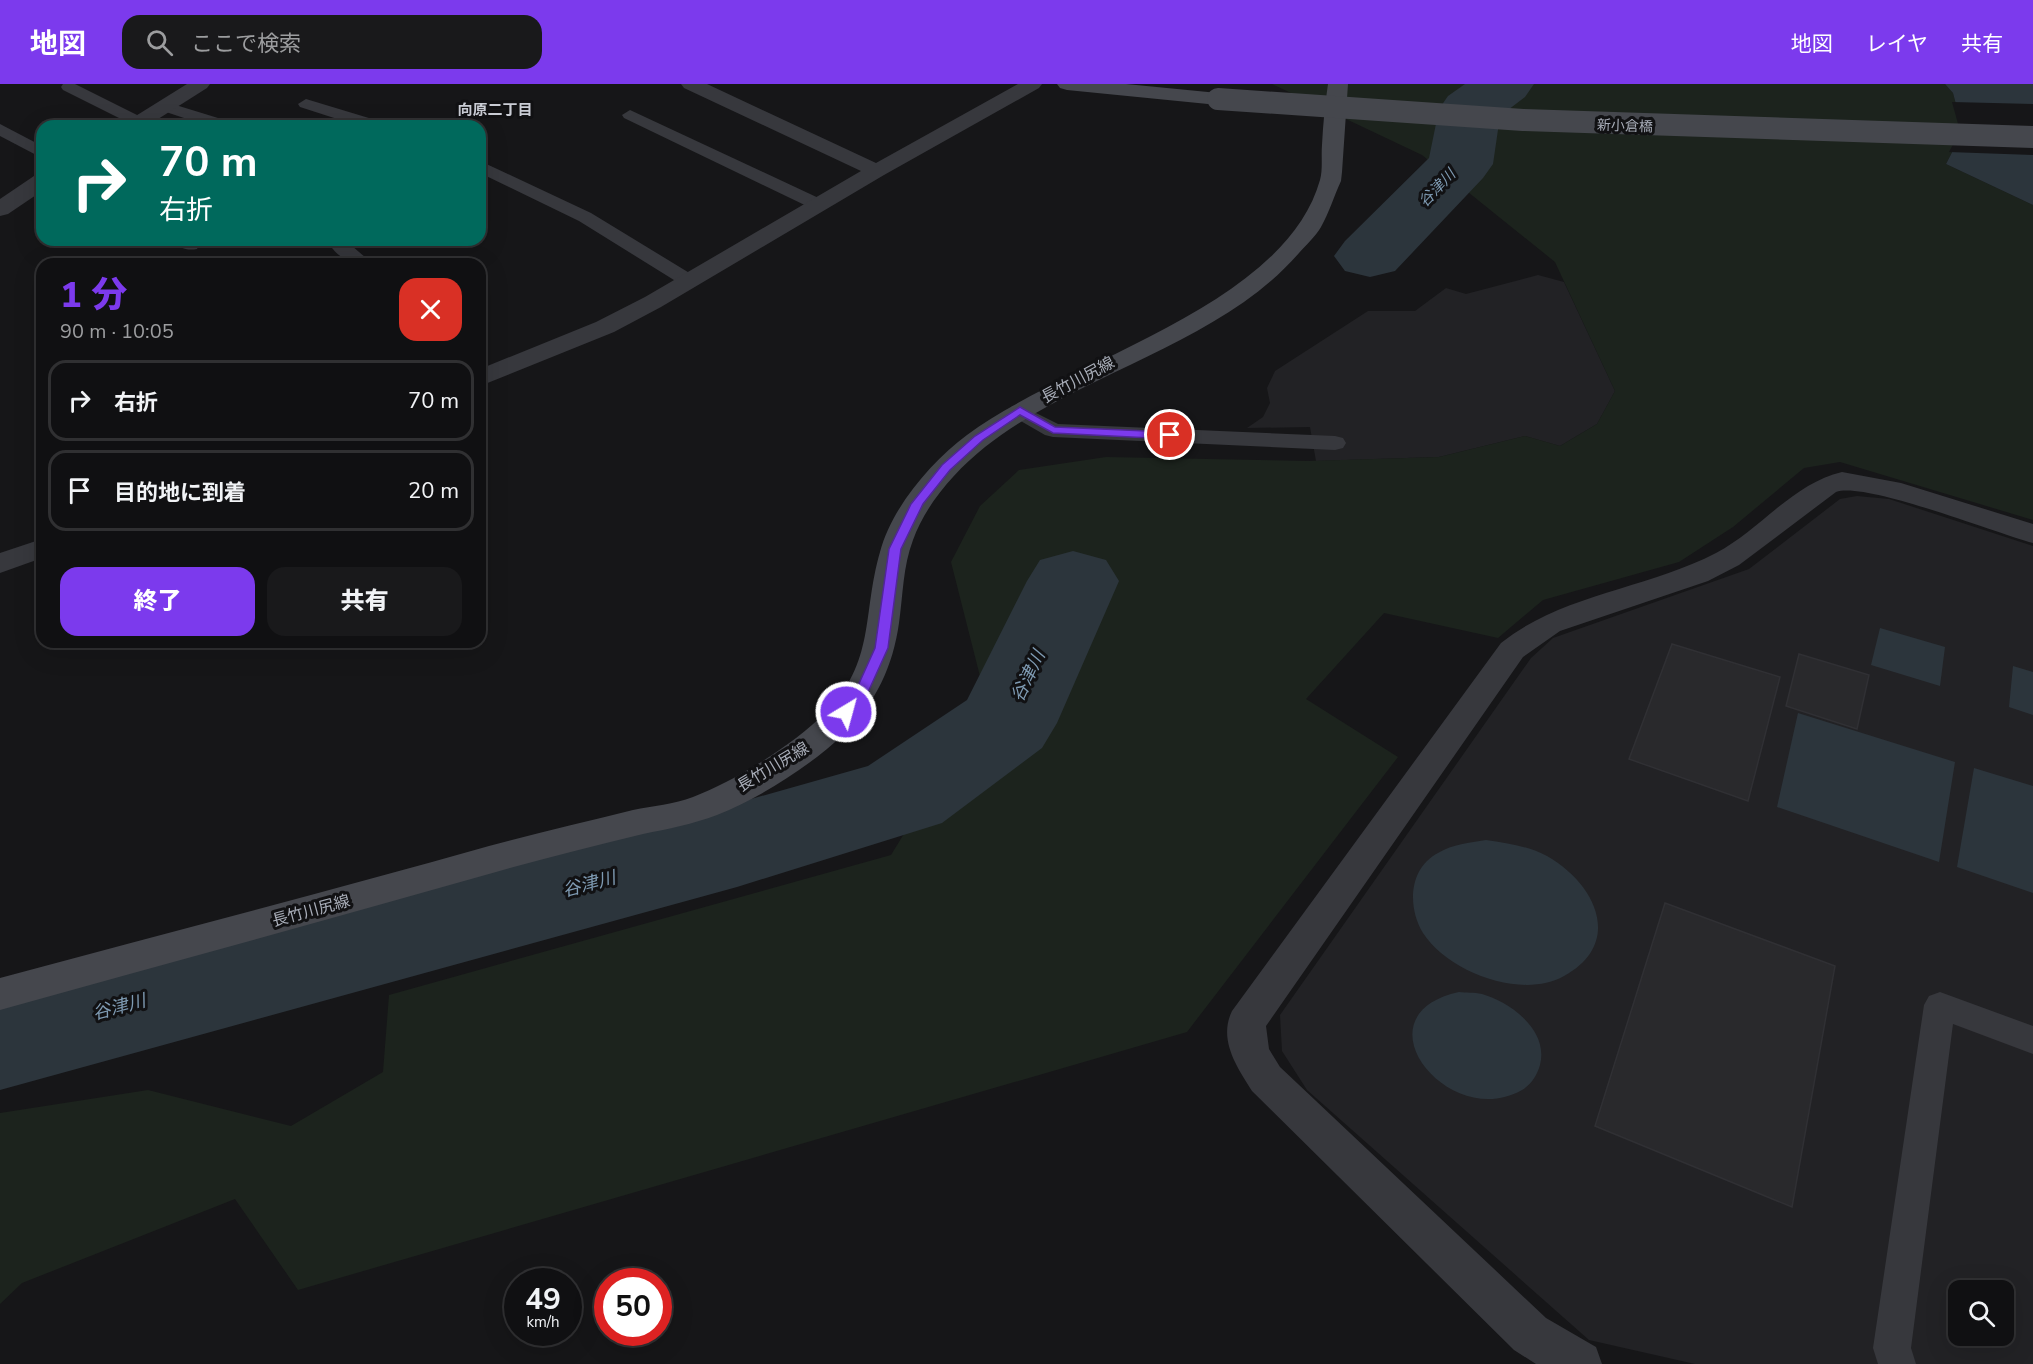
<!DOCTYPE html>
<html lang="ja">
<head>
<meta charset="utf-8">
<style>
  body { margin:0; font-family:"Nunito Sans","Noto Sans JP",sans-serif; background:#19191b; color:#f1f3f6; height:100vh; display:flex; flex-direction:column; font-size:22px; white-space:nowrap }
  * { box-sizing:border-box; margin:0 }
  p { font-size:20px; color:#9c9d9f }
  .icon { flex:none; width:33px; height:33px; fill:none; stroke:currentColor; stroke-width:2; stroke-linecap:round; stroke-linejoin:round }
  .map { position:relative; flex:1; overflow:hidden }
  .sheet { position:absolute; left:36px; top:174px; width:450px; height:390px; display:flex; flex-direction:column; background:#101012; border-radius:18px; box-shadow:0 6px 24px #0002,0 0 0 2px #303032 }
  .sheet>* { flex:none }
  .top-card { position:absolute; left:36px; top:36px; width:450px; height:126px; border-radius:18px; box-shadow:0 6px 24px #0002,0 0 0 2px #303032; background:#00695c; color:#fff; overflow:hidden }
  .controls { position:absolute; left:1948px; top:1196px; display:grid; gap:12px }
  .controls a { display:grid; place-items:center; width:66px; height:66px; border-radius:12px; background:#101012; box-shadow:0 6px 24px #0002,0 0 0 2px #303032; font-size:30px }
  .speed { position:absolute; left:504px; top:1184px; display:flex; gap:12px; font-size:30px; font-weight:700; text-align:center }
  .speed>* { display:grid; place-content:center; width:78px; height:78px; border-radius:50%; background:#101012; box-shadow:0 6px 24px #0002,0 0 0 2px #303032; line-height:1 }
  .speed small { font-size:15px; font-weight:400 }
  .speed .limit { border:9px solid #d22; background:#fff; color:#111 }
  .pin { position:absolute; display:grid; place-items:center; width:51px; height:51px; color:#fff; margin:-26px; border:3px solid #fff; border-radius:50%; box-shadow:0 2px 6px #0007 }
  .me { position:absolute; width:66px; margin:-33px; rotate:37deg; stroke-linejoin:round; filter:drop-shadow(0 0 4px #0008) }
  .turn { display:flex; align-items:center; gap:21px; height:126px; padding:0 24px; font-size:27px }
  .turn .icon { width:78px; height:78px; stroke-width:2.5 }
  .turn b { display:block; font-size:42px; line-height:51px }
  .round { display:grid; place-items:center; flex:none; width:63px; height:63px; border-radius:18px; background:#19191b }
  .overview { display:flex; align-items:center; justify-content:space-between; height:102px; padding:0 24px }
  h1 { font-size:36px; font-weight:800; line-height:45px; color:#7c3aed }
  .primary-button { display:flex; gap:12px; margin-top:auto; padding:12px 24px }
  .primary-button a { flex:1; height:69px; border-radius:18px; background:#7c3aed; color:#fff; font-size:24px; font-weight:800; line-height:69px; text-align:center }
  .primary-button a+a { background:#19191b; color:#f1f3f6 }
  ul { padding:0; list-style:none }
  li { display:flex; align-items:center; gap:18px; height:81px; margin:0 12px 9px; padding:0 12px; border:3px solid #303032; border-radius:18px }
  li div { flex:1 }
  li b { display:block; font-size:22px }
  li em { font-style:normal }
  header { display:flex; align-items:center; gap:36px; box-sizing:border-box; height:84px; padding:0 30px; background:#7c3aed; color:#fff }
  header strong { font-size:28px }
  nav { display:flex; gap:33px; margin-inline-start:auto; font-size:21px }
  .search { width:420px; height:54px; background:#19191b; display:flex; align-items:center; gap:15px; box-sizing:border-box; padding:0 21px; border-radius:18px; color:#9c9d9f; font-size:22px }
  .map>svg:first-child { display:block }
</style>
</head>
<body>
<header>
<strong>地図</strong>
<div class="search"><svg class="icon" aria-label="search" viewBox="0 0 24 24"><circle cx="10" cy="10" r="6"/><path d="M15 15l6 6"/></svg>ここで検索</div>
<nav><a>地図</a><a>レイヤ</a><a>共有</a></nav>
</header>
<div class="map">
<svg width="2033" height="1280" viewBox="0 0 2033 1280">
  <rect width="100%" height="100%" fill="#161618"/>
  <g fill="#222225" fill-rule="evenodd">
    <path d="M1538,191L1564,198L1615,307L1597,340L1560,362L1525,352L1439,373L1316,377L1310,343L1247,344L1263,333L1270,319L1267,304L1275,287L1368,227H1415L1446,204L1466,210Z"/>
    <path d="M1857,412L1889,415L2033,462V1280H1695L1589,1256L1307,1006L1282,967L1280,931L1531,574L1553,554L1749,485L1840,415ZM1959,1206H2004V1251H1959Z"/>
  </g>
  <path fill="#1c231d" d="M1272,0H1945L1953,9L1963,47L1946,80L2033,121V436L1840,378L1804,384L1733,443L1679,478L1543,516L1498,554L1384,529L1306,615L1398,673L1187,948L298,1206L235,1115L22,1199L0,1220V1029L148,1006L291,1042L383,988L389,911L891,771L986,616L951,478L980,422L1019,386L1106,373L1308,377L1439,373L1525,352L1560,362L1597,340L1615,307L1555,178L1422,71Z"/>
  <g fill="#2c353c">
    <path d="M1945,0H2033V121L1946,80L1963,47L1953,9Z"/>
    <path d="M1880,544L1945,563L1940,602L1871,581Z"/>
    <path d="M2013,582L2033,588V631L2009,623Z"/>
    <path d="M1798,629L1955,678L1939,778L1777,723Z"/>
    <path d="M1974,684L2033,702V809L1957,783Z"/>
    <path d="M1486,756C1507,759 1528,762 1547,772C1596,800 1624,859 1564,892C1522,916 1448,888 1423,849C1407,823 1409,784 1438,769C1453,760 1469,759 1486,756Z"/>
    <path d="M1459,908C1466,909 1474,908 1482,910C1510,918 1549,946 1540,981C1537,991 1532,1000 1522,1006C1449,1048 1354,931 1459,908Z"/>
  </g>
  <path fill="#161618" d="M1952,18L2033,20V71L1949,68L1960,47Z"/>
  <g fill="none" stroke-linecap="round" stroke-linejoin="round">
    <g fill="#2c353c" fill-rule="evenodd">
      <path d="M1465,0H1534L1525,13L1500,32L1493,80L1483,94L1395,187L1370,193L1345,187L1334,172L1345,157L1429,74L1439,25L1448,12Z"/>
      <path d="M1073,467L1106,476L1119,497L1057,639L1042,664L942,739L737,803L0,1006V902L737,719L868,682L967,616L1027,497L1040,476Z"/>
    </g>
  </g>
  <g fill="#29292c" stroke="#303034" stroke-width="1.5">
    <path d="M1672,560L1780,593L1748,717L1629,675Z"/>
    <path d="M1799,570L1869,591L1857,645L1786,622Z"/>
    <path d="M1665,819L1835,882L1792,1123L1595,1042Z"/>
  </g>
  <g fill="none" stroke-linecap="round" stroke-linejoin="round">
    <g fill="#37383d" fill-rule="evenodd">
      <path d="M63,0H75L145,35L147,38L145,41H133L63,6L61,3Z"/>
      <path d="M306,15L382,38L384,42H359L300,23L298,20Z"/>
      <path d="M166,18L231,38L233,42H208L160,26L158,23Z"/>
      <path d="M630,26L825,117L828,121L825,125H813L624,34L622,31Z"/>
      <path d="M0,40L42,62V74L0,52Z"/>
      <path d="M480,77L591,129L696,193L699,197L696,201H682L579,137L480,89Z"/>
      <path d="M173,156H195L199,161L197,165C187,167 178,164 173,156Z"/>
      <path d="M331,156H345L373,180C353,180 342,178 329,160Z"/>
      <path d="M1020,321L1058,340L1335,352L1343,354L1346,359L1343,364L1335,366L1053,353L1045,351L1012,332L1009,327L1012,322Z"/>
      <path d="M1940,908L2033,942V970L1953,940L1911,1264L1916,1280H1878L1873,1264L1924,921L1929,912Z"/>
    </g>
    <g fill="#37383d" fill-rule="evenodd">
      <path d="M187,0H210L207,4L147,42H123L126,38Z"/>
      <path d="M681,0H707L876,79L1018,0H1042L1039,4L884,91L661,223L614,248L480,302V285L596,238L645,213L861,87L684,4Z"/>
      <path d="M42,91V107L8,130L0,132V115L34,92Z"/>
      <path d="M1842,388L1901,399L2033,440V459C1995,449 1865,397 1836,408L1739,481L1708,497L1560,547L1523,573L1266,942L1269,965L1280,983L1546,1234L1596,1263L1602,1280H1536L1514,1266L1252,1007C1237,983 1218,956 1232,927L1501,559C1562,510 1647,505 1716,469C1760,446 1792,400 1842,388Z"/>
      <path d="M42,455V474L0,489V469Z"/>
    </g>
    <g fill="#45474d" fill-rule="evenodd">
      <path d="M1057,0H1126L1218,9L1225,11L1228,15L1225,19L1218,21L1067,6L1060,4Z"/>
      <path d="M1328,0H1348L1342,88L1341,97C1334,112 1329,129 1321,143C1315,153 1306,161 1299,169C1219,261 1080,288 985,363C955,387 926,420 913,456C903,482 903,511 899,539C893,582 876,619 844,650C810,682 760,714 717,731C693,740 668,745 643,750C594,762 545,774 496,788C331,835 165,880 0,926V894C163,850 326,808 489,762C537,749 585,738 633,726C653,722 674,720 693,713C735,697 793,661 825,629C876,578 862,530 880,468C892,423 931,378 967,351C1067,276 1284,224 1320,96C1323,85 1321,72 1322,61C1323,40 1325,20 1328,0Z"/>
    </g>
    <path stroke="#45474d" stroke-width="22" d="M1218,15L1523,36L2033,53"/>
  </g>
  <path fill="#7c3aed" stroke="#51269a" stroke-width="1.5" d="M1020,323L1055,343L1170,348L1176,351L1170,355L1053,349L1020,331L983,356L950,386L923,420L901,465L888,564L869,606L861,621L851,632H841L839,628L856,606L875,564L889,465L911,420L942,381L975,352Z"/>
  <g text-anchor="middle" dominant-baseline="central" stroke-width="6" stroke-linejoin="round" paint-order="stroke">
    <g font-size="14" fill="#a8adb8" stroke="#111113">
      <text transform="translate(1625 42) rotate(2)">新小倉橋</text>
    </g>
    <g font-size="15" font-weight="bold" fill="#c9ccd4" stroke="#111113">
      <text x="495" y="26">向原二丁目</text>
    </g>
    <g font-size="15" font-style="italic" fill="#7f9bb3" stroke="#111113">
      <text transform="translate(1437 104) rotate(-46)">谷津川</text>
    </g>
    <g font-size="16" fill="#a8adb8" stroke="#111113">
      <text transform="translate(1078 296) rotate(-28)">長竹川尻線</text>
      <text transform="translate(773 683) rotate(-31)">長竹川尻線</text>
      <text transform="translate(311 827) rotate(-15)">長竹川尻線</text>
    </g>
    <g font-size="18" font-style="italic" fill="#7f9bb3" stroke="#111113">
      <text transform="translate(1028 592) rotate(-64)">谷津川</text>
      <text transform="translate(589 800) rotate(-15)">谷津川</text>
      <text transform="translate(119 923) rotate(-15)">谷津川</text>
    </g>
  </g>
</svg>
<div class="controls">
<a><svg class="icon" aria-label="search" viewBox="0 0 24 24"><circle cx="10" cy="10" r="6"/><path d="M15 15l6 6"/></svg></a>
</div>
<div class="speed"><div>49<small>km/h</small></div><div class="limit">50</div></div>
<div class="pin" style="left:1170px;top:351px;background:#d93025"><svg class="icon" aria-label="arrive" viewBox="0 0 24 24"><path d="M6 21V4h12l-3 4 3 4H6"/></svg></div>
<svg class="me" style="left:846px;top:628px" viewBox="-20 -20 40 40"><circle r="17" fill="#7c3aed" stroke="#fff" stroke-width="3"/><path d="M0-11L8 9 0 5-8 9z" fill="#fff"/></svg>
<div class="top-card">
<div class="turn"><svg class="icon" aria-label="right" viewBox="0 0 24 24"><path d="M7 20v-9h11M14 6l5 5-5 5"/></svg><div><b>70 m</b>右折</div></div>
</div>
<section class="sheet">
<div class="overview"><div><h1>1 分</h1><p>90 m · 10:05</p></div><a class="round" style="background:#d93025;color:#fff"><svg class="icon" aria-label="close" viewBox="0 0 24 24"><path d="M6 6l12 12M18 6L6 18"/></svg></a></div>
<ul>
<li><svg class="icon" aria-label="right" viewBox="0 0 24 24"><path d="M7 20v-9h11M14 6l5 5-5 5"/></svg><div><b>右折</b></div><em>70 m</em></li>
<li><svg class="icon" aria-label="arrive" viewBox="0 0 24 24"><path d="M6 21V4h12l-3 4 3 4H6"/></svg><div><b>目的地に到着</b></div><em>20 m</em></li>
</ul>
<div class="primary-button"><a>終了</a><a>共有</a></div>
</section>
</div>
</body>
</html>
